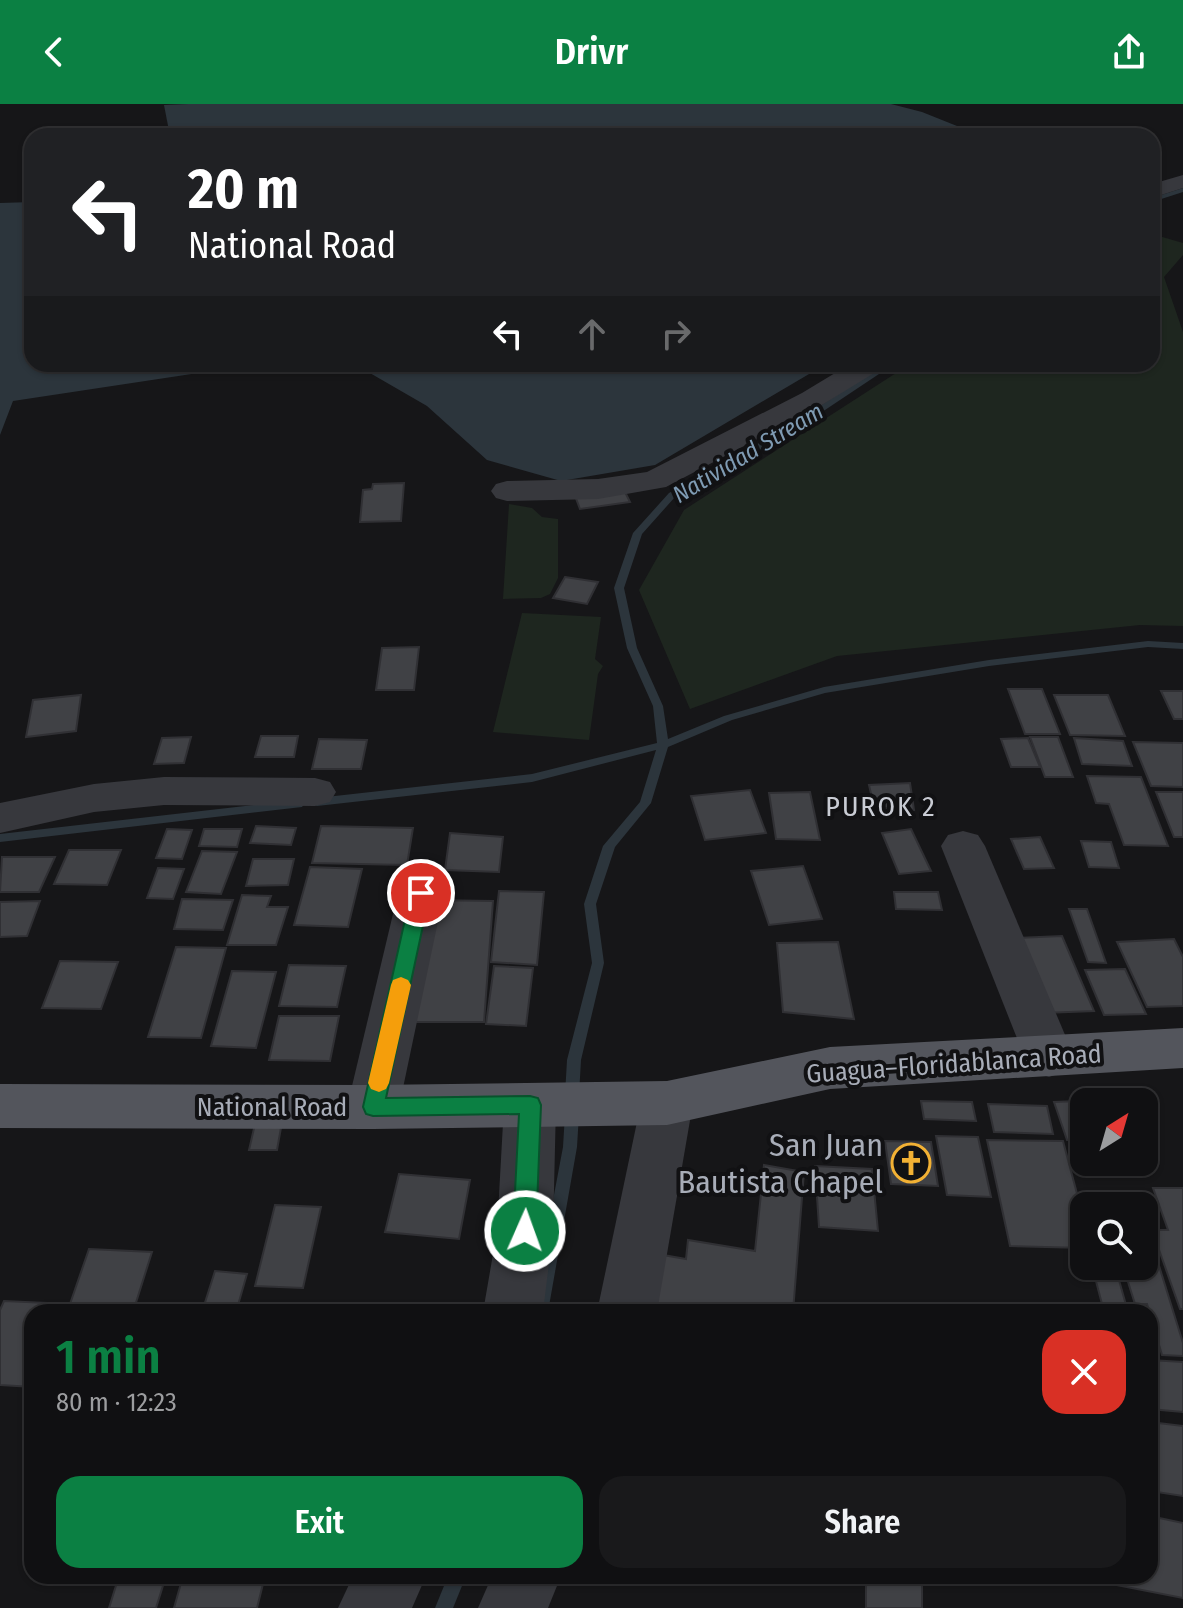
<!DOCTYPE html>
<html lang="en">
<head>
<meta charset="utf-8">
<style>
  body { margin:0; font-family:"Fira Sans Condensed",sans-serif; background:#19191b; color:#f1f3f6; height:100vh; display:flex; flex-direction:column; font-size:30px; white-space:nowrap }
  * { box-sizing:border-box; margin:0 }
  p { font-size:26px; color:#9c9d9f }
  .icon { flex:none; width:44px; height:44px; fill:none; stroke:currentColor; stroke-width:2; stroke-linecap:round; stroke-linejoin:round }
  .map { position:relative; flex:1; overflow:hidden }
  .panel { position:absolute; left:24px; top:1200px; width:1134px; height:280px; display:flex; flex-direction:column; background:#101012; border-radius:24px; box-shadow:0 2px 6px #0004,0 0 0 2px #303032 }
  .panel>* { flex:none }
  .banner { position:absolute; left:24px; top:24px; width:1136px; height:244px; border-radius:24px; box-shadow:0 2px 6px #0004,0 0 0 2px #303032; background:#202124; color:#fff; overflow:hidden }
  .needle { width:52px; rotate:37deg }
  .controls { position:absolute; left:1070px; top:984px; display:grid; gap:16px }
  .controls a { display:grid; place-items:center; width:88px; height:88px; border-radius:16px; background:#101012; box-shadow:0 2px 6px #0004,0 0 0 2px #303032; font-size:40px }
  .pin { position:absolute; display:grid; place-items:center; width:68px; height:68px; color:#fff; margin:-34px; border:4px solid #fff; border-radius:50%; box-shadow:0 2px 8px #0007 }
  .me { position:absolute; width:88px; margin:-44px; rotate:2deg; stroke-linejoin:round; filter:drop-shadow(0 0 6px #0008) }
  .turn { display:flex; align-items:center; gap:28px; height:168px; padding:0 32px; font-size:36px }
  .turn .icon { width:104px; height:104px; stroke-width:2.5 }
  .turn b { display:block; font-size:56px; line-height:68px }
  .lanes { display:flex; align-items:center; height:76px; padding:0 32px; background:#0003; justify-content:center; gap:40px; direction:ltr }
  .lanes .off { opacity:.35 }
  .round { display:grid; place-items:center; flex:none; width:84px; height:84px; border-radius:24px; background:#19191b }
  .head { display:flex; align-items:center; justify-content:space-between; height:136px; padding:0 32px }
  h1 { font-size:48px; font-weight:600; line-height:60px; color:#0b8043 }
  .action { display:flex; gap:16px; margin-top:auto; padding:16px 32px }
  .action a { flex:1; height:92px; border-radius:24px; background:#0b8043; color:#fff; font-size:32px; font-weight:600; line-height:92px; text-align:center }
  .action a+a { background:#19191b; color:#f1f3f6 }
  header { display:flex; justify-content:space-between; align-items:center; height:104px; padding:0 32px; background:#0b8043; color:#fff; font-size:36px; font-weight:600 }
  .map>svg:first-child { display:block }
</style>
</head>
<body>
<header><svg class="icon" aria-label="back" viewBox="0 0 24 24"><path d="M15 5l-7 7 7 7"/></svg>Drivr<svg class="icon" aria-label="share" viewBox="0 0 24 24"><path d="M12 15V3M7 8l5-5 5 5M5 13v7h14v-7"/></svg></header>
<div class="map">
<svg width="1183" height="1504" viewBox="0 0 1183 1504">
  <rect width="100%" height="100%" fill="#161618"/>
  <g fill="#1e261f">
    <path d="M1152,130L1183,139V151L1164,173L1183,228V522L1140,521L837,552L690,605L639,486L684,406L910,260H1152Z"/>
    <path d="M509,400L532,404L542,413L558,415V474L550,490L541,494L503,495Z"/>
    <path d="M522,509L601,513L595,555L603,562L598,570L589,636L493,628Z"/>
  </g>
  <g fill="#2c353c">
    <path d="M188,0H891L922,8L982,32H170L164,1Z"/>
    <path d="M32,98V260H257L13,297L0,331V99Z"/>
    <path d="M339,260H826L655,361L561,377L487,356L427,302L363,265Z"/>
  </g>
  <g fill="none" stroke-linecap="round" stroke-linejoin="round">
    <g fill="#2c353c" fill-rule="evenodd">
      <path d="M1183,84V88L1152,98V94Z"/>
      <path d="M885,260H894L792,328L675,393L642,430L624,484L637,544L663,602L668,635L724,612L824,583L989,556L1148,537L1183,539V545L1148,543L989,562L825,589L732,616L668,643L651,699L615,743L596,800L604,859L581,956L579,991L577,995L572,997L567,995L565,991L567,956L592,859L584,800L603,742L640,698L656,646L532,678L317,702L311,698L317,694L532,670L657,639L653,602L627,544L614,484L633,429L669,389L786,324Z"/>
      <path d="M298,696L304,700L302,703L0,738V730Z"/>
      <path d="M572,1004L577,1006L579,1010L577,1043L548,1208H532L563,1043L565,1010L567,1006Z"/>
      <path d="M448,1472H466L453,1504H435Z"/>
    </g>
  </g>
  <g fill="#404145" stroke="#303034" stroke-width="2">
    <path d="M404,379L401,417L360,418L363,386L372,385L373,380Z"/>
    <path d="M623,384L630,398L580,405L574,389Z"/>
    <path d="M565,473L598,478L587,500L553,494Z"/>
    <path d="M419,543L414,586H376L382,544Z"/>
    <path d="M1008,585H1042L1060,630H1025Z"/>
    <path d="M1161,587H1183V615H1174Z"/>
    <path d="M81,591L76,627L26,633L33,596Z"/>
    <path d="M1054,591H1108L1125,632L1070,631Z"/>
    <path d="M261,632H298L294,653H255Z"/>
    <path d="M191,633L184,659L154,660L162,634Z"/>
    <path d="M1030,633H1058L1073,673H1045Z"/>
    <path d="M1028,634L1040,663H1011L1001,635Z"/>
    <path d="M1074,634L1123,637L1132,662L1082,660Z"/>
    <path d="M319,635L367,636L361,665H312Z"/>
    <path d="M1133,638L1183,639V683L1151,682Z"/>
    <path d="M1087,672L1141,673L1168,742L1124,741L1109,700L1096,699Z"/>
    <path d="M910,679L914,706L874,703L869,681Z"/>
    <path d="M750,686L766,729L705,736L691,692Z"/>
    <path d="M810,688L820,736L776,735L769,689Z"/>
    <path d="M1156,688H1183V733H1174Z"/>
    <path d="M256,722L296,724L291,741L250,739Z"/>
    <path d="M321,722L413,724L407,761L312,759Z"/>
    <path d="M167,725L192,726L182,755L156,754Z"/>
    <path d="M204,725H242L237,743L199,742Z"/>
    <path d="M911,725L931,767L899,770L882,729Z"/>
    <path d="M450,729L503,733L499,768L445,766Z"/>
    <path d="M1040,733L1054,764L1024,765L1011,735Z"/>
    <path d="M1081,737L1111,738L1119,764L1089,763Z"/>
    <path d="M69,746H121L107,781L54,780Z"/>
    <path d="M202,747L237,748L221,790L186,788Z"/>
    <path d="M2,753H55L39,788H0Z"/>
    <path d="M253,755H294L288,781L246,782Z"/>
    <path d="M803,762L822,815L769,821L751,767Z"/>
    <path d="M310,763L362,765L348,823L294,821Z"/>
    <path d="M158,764L184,765L173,795L147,794Z"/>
    <path d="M499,787L544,788L537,861L491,858Z"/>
    <path d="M894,788H938L942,806L896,805Z"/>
    <path d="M242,791L271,792L267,803H288L276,841H227Z"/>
    <path d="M182,795L233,796L223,826L174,825Z"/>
    <path d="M427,796L493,797L484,918H411Z"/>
    <path d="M40,797L27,832L0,833V798Z"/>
    <path d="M1069,805H1087L1106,859L1088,858Z"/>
    <path d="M1062,832L1094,907L1043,909L1014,834Z"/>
    <path d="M1174,835L1183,853V902L1147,903L1117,838Z"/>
    <path d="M838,838L854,915L783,908L777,839Z"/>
    <path d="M176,843L226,844L201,934L148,933Z"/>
    <path d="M60,857L118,858L101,905L42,904Z"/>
    <path d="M289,861L346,862L337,903L279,902Z"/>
    <path d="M494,862L533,864L526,922L486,920Z"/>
    <path d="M1125,865L1146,910L1104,911L1085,866Z"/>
    <path d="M232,867L276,868L256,944L211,942Z"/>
    <path d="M279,912H339L330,957L269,956Z"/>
    <path d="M1105,996L1084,998V1035L1067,1036L1054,998Z"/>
    <path d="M921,997L972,998L976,1017L924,1015Z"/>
    <path d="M988,1000L1047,1002L1053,1030L994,1028Z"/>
    <path d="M258,1007H284L277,1046H249Z"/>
    <path d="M936,1032L978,1033L991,1093L947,1091Z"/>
    <path d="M987,1036L1063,1037L1084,1116V1144L1010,1142Z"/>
    <path d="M885,1037L931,1038L938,1082L891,1080Z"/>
    <path d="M764,1061L804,1068L793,1208H635L646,1148L686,1155L688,1136L755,1147Z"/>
    <path d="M815,1062L872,1065L878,1127L819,1123Z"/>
    <path d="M399,1070L470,1076L459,1135L385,1128Z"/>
    <path d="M1153,1084H1183V1205H1180L1152,1126H1168Z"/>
    <path d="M275,1101L321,1103L303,1184L255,1182Z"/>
    <path d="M1144,1123H1147L1183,1239V1252L1162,1251L1147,1200H1135L1123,1162H1144Z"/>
    <path d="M89,1145L152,1148L133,1208H32V1283L0,1281V1206L4,1197L70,1200Z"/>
    <path d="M1092,1162H1115L1128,1208H1087L1085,1200H1102Z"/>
    <path d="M215,1167L247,1170L236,1208H202Z"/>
    <path d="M1150,1256L1183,1258V1308L1150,1305Z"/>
    <path d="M1150,1318L1183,1322V1392L1150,1387Z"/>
    <path d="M1150,1412L1183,1419V1494L1116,1481L1115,1472H1150Z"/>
    <path d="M119,1472H166L156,1504H109Z"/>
    <path d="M183,1472L263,1480L257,1504H174Z"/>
    <path d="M866,1472H890L922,1478V1504H866Z"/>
  </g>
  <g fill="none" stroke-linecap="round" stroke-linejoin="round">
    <g fill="#37383d" fill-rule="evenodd">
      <path d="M1183,71V84L1152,94V80Z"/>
      <path d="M850,260H883L879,266L822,301L666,383L598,395L507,397L496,394L491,387L496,380L507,377L598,375L647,368L802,289Z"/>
      <path d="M164,673L315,674L330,678L336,688L330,698L315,702L164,701L94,708L0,729V699L94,680Z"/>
      <path d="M963,727L978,731L985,742L1074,952L1067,967L1049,973L1031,967L1024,952L941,742L948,731Z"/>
      <path d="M421,773L437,777L444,789L399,1003L392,1019L373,1025L354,1019L347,1003L398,789L405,777Z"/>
      <path d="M667,977L685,983L693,999L657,1208H597L641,999L649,983Z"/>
      <path d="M530,979L548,985L556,1001L553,1127L543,1208H483L497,1127L504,1001L512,985Z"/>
      <path d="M353,1472H426L412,1504H338Z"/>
      <path d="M492,1472H561L548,1504H478Z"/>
    </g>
    <path fill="#53555c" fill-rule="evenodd" d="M1183,924V964L830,985L667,1021L373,1025L0,1024V980L373,981L667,977L830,943Z"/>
  </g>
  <path fill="#0b8043" stroke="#07532c" stroke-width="2" d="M421,782L430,789L386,994L530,992L538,994L541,1001L536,1127L533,1134L525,1137L517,1134L513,1127L519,1010L373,1012L366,1010L363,1003L411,789Z"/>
  <path fill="#f59e0b" d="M401,873L408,876L411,881L389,979L386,985L379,988L371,985L368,979L391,881L393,876Z"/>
  <defs>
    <symbol id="church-ring" viewBox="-11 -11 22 22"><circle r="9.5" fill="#111113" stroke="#f2b134" stroke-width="1.5"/><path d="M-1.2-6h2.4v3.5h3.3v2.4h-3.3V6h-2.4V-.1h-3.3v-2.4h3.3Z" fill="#f2b134"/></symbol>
  </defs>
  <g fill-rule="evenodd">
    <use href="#church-ring" x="889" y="1037" width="44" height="44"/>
  </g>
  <g text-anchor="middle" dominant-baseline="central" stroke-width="8" stroke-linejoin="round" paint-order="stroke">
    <g font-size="24" font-style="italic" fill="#7f9bb3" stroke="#111113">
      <text transform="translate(748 349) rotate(-31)">Natividad Stream</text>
    </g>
    <g font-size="26" fill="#a8adb8" stroke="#111113">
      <text transform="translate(954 960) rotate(-4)">Guagua–Floridablanca Road</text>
      <text x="272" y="1003">National Road</text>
    </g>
    <g font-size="28" letter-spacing="2" fill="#c9ccd4" stroke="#111113">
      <text x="881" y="702">PUROK 2</text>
    </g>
    <g font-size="32" fill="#a8adb8" stroke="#111113" text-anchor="end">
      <text x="883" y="1041">San Juan<tspan x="883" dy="37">Bautista Chapel</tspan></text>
    </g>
  </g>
</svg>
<div class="controls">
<a><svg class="needle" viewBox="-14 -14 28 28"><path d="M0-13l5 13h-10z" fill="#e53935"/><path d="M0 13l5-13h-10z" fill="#9c9d9f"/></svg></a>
<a><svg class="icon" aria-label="search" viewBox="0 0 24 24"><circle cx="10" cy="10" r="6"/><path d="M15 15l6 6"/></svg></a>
</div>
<div class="pin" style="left:421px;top:789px;background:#d93025"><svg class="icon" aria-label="arrive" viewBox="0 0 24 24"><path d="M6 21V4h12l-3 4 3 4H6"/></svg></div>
<svg class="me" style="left:525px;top:1127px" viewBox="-20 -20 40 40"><circle r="17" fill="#0b8043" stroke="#fff" stroke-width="3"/><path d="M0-11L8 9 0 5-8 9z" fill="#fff"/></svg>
<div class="banner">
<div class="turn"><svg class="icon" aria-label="left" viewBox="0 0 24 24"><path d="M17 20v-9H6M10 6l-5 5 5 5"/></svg><div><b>20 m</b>National Road</div></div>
<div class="lanes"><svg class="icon" aria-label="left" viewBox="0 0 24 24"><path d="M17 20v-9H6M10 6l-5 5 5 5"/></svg><svg class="icon off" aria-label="ahead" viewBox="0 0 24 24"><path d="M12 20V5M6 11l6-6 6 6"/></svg><svg class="icon off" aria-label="right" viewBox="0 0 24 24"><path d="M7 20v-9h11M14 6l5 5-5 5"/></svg></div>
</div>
<section class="panel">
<div class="head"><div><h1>1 min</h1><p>80 m · 12:23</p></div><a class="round" style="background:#d93025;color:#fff"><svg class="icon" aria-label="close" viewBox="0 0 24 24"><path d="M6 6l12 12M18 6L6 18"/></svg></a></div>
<div class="action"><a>Exit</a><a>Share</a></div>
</section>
</div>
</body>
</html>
